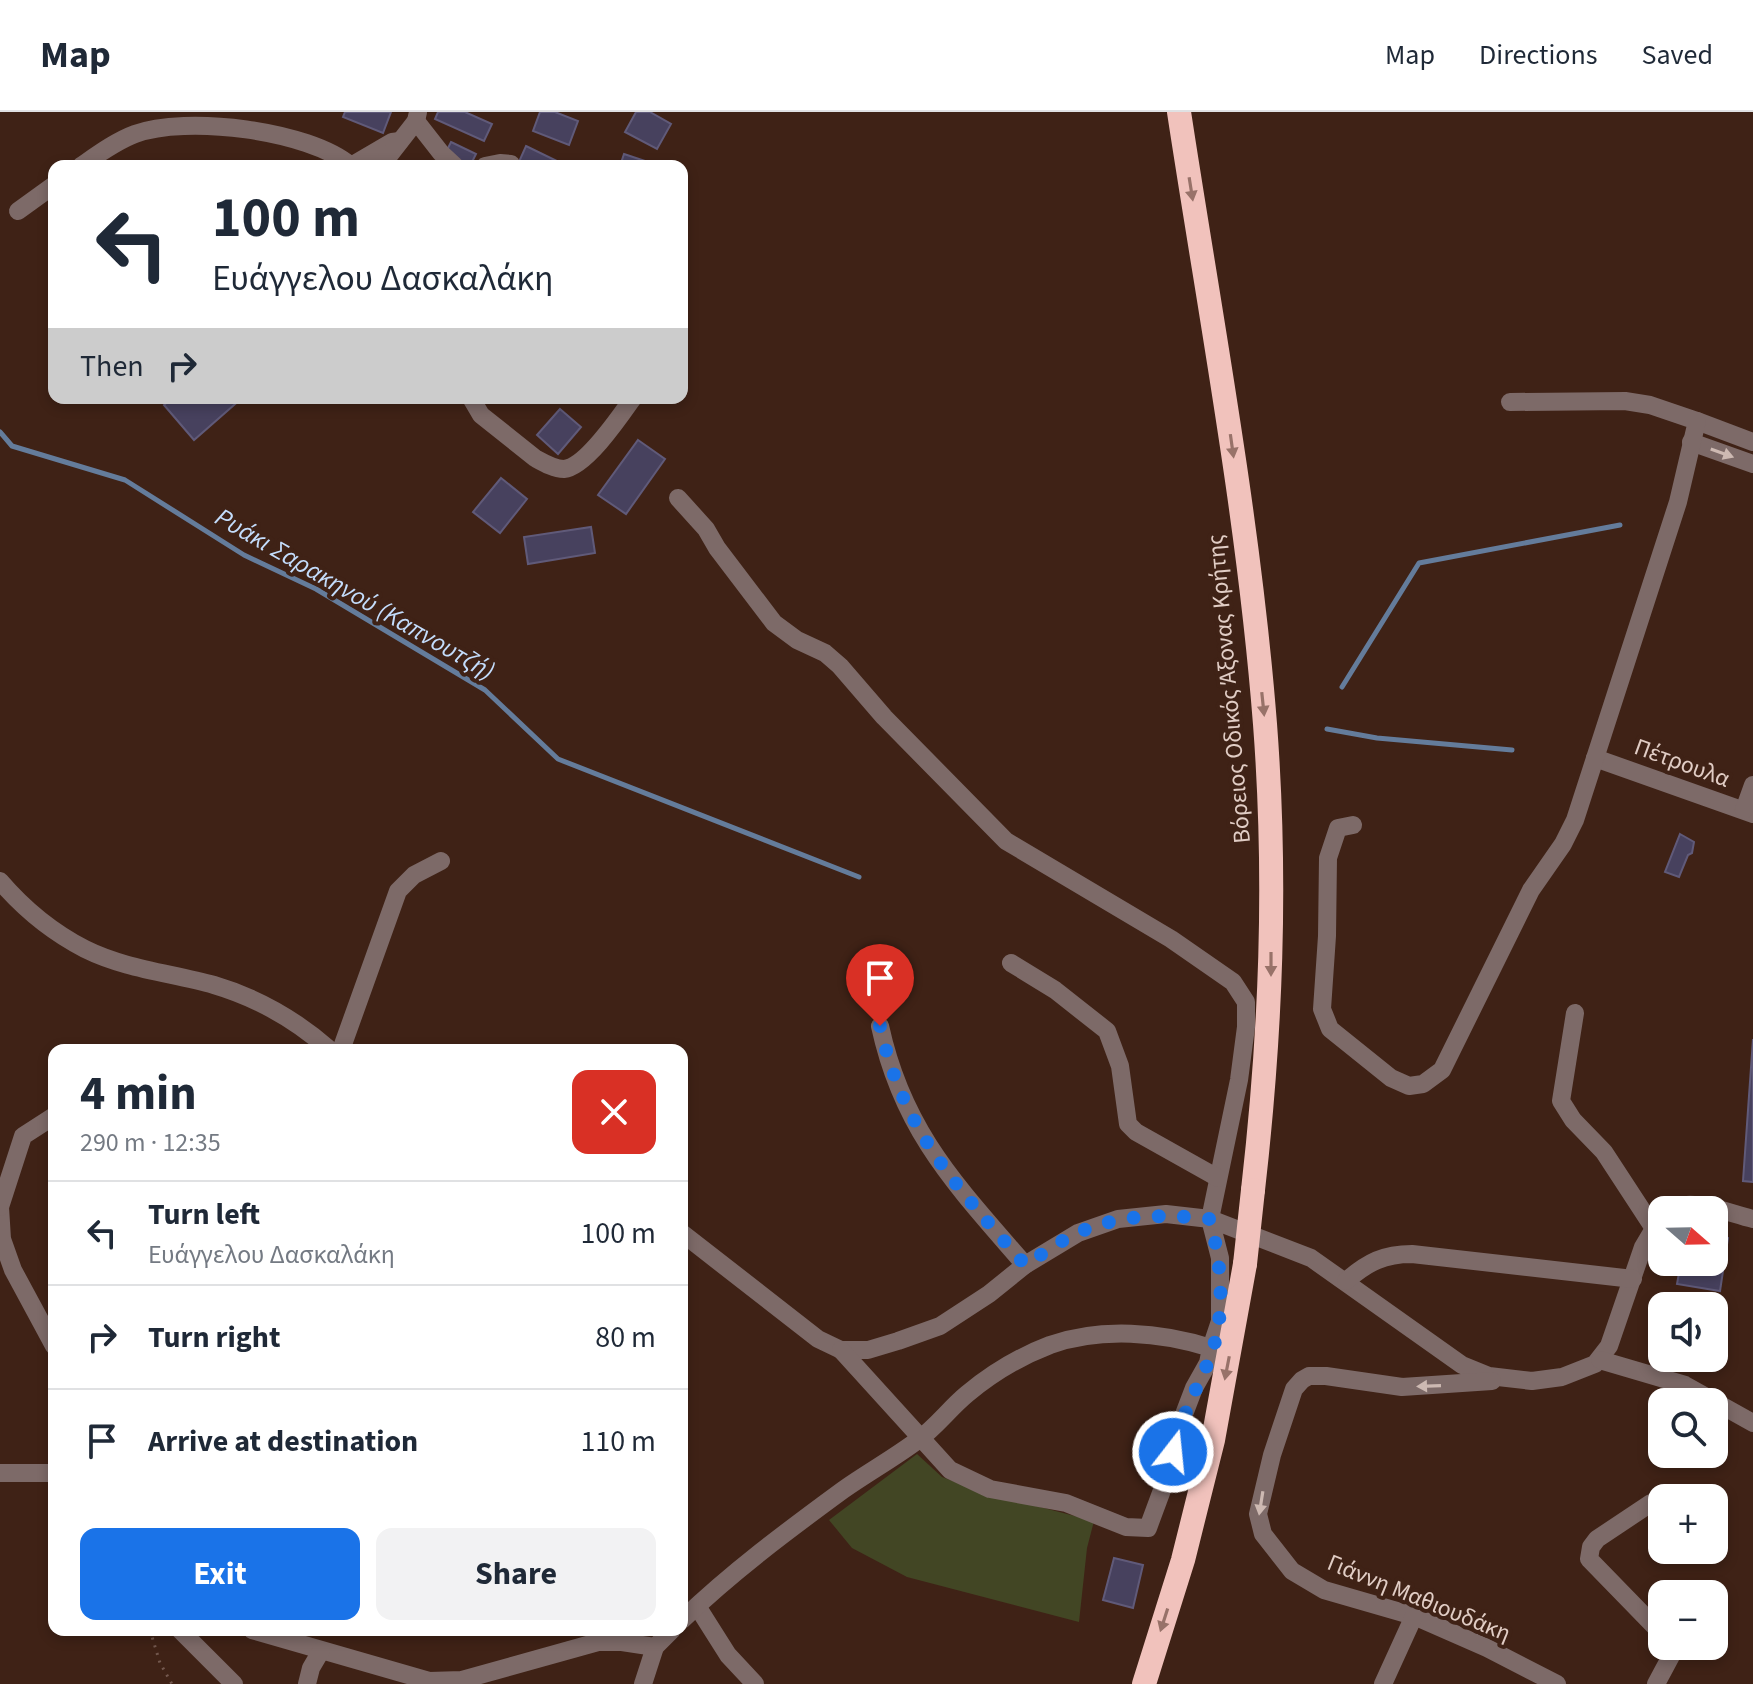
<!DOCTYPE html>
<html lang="en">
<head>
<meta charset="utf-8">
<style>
  body { margin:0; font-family:"Source Sans 3",sans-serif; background:#f2f2f3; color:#1f2937; height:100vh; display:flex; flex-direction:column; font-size:30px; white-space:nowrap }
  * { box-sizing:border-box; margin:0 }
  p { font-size:26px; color:#747a83 }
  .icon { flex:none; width:44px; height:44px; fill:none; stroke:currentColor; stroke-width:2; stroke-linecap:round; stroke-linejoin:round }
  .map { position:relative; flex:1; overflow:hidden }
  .panel { position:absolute; left:48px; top:932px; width:640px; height:592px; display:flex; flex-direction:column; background:#fff; border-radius:16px; box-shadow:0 4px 12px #0003 }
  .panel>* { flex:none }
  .guide { position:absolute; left:48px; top:48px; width:640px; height:244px; border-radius:16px; box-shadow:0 4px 12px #0003; background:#fff; color:#1f2937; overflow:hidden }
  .needle { width:52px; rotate:110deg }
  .controls { position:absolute; left:1648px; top:1084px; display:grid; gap:16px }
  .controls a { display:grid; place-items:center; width:80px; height:80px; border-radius:16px; background:#fff; box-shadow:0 4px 12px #0003; font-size:40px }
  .pin { position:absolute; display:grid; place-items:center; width:68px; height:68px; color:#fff; margin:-82px -34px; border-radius:50% 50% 50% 0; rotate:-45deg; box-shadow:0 0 8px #0007 }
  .pin .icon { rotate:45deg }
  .me { position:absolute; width:88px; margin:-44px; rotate:16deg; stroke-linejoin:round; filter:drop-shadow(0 0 6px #0008) }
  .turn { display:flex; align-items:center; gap:28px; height:168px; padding:0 32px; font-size:36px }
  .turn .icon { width:104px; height:104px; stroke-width:2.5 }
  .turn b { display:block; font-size:56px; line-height:68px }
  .then { display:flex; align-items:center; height:76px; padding:0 32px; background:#0003; gap:16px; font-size:30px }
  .round { display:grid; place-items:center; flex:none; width:84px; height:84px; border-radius:16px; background:#f2f2f3 }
  .overview { display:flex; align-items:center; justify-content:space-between; height:136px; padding:0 32px }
  h1 { font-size:48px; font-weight:700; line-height:60px }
  .cta { display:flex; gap:16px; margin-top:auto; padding:16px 32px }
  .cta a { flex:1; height:92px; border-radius:16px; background:#1a73e8; color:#fff; font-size:32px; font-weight:700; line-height:92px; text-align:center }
  .cta a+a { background:#f2f2f3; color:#1f2937 }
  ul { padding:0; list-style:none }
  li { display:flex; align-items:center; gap:24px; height:104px; padding:0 32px; border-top:2px solid #e0e1e3 }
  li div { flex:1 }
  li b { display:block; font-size:30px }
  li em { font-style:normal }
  header { display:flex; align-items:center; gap:48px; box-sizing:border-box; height:112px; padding:0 40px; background:#fff; border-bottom:2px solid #e0e1e3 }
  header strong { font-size:38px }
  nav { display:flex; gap:44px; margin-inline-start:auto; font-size:28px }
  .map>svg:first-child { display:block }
</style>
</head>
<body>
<header>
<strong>Map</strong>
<nav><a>Map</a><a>Directions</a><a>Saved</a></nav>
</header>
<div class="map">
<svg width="1753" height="1572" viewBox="0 0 1753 1572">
  <rect width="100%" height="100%" fill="#3f2216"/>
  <path fill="#424624" d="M917,1342L942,1365L982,1380L1094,1409L1087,1436L1079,1510L907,1465L852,1436L829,1408Z"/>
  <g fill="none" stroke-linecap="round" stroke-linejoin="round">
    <g stroke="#647c9b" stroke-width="5">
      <path d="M0,320L12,334L125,368L244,443L316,477L485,578L558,647L859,765"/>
      <path d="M1342,575L1419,451L1620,413"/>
      <path d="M1327,617L1377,626L1512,638"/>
    </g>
  </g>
  <g fill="#47415e" stroke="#605a79" stroke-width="2">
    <path d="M345,0H391L383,21L343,5Z"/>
    <path d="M438,0H465L492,12L484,29L435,7Z"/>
    <path d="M540,0H555L578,9L569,33L533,19Z"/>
    <path d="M636,0H650L671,12L657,37L625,20Z"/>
    <path d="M451,30L476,42L470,54L445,42Z"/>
    <path d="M526,34L563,52L562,54H522L518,52Z"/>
    <path d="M624,42L654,52V54H620Z"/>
    <path d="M172,286H242L194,328L164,293Z"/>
    <path d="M560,297L581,315L558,342L537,323Z"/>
    <path d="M638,328L665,347L626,402L598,383Z"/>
    <path d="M501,366L527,387L500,421L473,400Z"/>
    <path d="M591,415L595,441L528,452L524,425Z"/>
    <path d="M1680,722L1694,730L1692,741L1688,743L1679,765L1665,760Z"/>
    <path d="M1753,927V1070L1743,1069Z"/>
    <path d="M1714,1124L1728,1126L1720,1179L1677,1172L1681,1150H1714Z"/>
    <path d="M1114,1446L1143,1453L1133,1496L1103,1488Z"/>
  </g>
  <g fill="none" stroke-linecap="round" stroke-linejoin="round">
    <path stroke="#73584e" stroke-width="3" stroke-dasharray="2 6" stroke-linecap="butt" d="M150,1518L160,1551L172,1572"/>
    <g stroke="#7d6a68" stroke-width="18">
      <path d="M416,9L441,41L455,54"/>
      <path d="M81,54C97,43 116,29 135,22C185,3 309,18 351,54L392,30L400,29"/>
      <path d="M381,54L416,9L418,0"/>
      <path d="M485,54L500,51L511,52"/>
      <path d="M18,99L54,73"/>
      <path d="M471,286L481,303L535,346C544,351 554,357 564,357C586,355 621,303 633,286"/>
      <path d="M1697,309L1753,330"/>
      <path d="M1691,330L1753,352"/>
      <path d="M678,386L706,417L717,436L774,511L797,528L825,541L840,554L884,605L1006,729L1171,827L1233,870L1246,890V915L1239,968L1210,1107L1220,1146V1209L1211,1236"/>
      <path d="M1595,646L1753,702"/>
      <path d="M1744,698L1753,673"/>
      <path d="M1353,713L1338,716L1328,746L1327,824L1322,897L1330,917L1391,966L1409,974L1423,972L1442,958L1531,778L1563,732L1575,708L1678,390L1697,309L1650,293L1625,289L1510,290"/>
      <path d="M0,769C24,797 52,820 85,837C125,857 171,861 214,873C258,886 296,908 330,938"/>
      <path d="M1011,851L1055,878L1107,919L1120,954L1128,1012L1136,1020L1218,1066"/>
      <path d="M1575,901L1561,989L1573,1008L1604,1040L1653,1115"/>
      <path d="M880,914C903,1020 957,1074 1025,1153"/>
      <path d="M341,938L398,779L414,763L441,749"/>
      <path d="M0,1095L2,1127L13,1158L54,1234"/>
      <path d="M0,1095L23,1024L54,1004"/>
      <path d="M1667,1098C1692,1084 1727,1101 1753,1107"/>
      <path d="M682,1121L818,1227L841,1238H868L898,1229L940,1214L989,1182L1025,1153L1078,1121L1118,1107L1166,1102L1210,1107L1311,1146L1462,1253L1489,1264L1532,1269L1562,1265L1595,1252L1609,1234L1643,1135L1662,1103"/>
      <path d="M1346,1169C1368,1150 1384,1142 1412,1142L1633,1167"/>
      <path d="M1600,1248L1685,1273L1753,1311"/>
      <path d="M1492,1269L1402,1275L1326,1264H1309L1302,1268L1294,1277L1272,1343L1258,1402L1263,1422L1292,1459L1324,1478L1414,1504L1487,1536L1557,1572"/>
      <path d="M0,1361H54"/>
      <path d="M1651,1391L1597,1427L1591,1435L1589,1447L1662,1522"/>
      <path d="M697,1494L728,1543L755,1572"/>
      <path d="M682,1508C732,1460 787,1419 843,1378C867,1361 894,1346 918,1328C936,1315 950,1296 967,1282C991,1262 1021,1244 1050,1233C1101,1215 1161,1220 1211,1236L1208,1251L1194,1276L1178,1318L1168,1362L1148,1416L1126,1415L1066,1391L990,1377L950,1358L841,1238"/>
      <path d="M180,1518L234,1572"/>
      <path d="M252,1518L429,1569L462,1568L598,1530H622L655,1535"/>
      <path d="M307,1572L311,1556L321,1539"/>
      <path d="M643,1572L655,1535L672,1518"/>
      <path d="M1383,1572L1414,1504"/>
      <path d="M1656,1572L1671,1544V1534"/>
    </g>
    <g stroke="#f1c2bc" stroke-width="24">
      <path d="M1179,0C1210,203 1249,407 1265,612C1277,770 1271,920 1253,1078"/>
      <path d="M1144,1572L1183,1448L1213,1328L1245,1152"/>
    </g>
    <path stroke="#f1c2bc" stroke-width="24" d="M1245,1152L1253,1078"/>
  </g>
  <defs><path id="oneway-solid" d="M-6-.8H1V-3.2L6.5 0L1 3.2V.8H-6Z" transform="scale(2)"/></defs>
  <g fill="#987269">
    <use href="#oneway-solid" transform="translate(1191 77) rotate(81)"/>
    <use href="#oneway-solid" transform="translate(1232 334) rotate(82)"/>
    <use href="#oneway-solid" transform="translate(1263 592) rotate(84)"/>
    <use href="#oneway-solid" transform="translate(1271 852) rotate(90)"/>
    <use href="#oneway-solid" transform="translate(1227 1256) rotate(101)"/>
    <use href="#oneway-solid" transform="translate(1164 1508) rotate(108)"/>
  </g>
  <g fill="#cdb9b2">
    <use href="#oneway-solid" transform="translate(1722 341) rotate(20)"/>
    <use href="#oneway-solid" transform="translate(1429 1274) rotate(178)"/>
    <use href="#oneway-solid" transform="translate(1261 1391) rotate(99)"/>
  </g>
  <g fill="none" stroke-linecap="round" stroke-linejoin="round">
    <path stroke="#1a73e8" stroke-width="14" stroke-dasharray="0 25.2" d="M880,914C903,1020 957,1074 1025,1153C1043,1142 1061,1128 1079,1120C1122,1102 1165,1102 1210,1107C1222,1155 1227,1207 1207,1253C1194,1282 1180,1309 1173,1340"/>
  </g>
  <g text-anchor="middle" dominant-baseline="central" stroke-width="8" stroke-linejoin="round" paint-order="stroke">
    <g font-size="24" fill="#e1cdc5" stroke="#3f2216">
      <text transform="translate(1229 577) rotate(-95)">Βόρειος Οδικός Άξονας Κρήτης</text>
      <text transform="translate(1682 651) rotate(20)">Πέτρουλα</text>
      <text transform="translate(1419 1486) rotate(22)">Γιάννη Μαθιουδάκη</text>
    </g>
    <g font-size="26" font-style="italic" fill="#c4ddfc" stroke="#3f2216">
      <text transform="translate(355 482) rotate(30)">Ρυάκι Σαρακηνού (Καπνουτζή)</text>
    </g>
  </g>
</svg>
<div class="controls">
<a><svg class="needle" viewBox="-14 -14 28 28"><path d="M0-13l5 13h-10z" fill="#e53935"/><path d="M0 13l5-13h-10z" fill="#747a83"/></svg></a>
<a><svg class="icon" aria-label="sound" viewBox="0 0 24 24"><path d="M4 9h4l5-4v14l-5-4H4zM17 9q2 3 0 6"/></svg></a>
<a><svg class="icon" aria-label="search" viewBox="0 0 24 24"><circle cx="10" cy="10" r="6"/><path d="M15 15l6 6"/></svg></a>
<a>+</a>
<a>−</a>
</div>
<div class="pin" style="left:880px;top:914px;background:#d93025"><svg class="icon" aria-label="arrive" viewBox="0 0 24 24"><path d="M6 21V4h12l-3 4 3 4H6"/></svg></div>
<svg class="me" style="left:1173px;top:1340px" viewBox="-20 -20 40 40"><circle r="17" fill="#1a73e8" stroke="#fff" stroke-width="3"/><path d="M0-11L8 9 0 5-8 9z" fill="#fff"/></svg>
<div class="guide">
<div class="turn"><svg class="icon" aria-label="left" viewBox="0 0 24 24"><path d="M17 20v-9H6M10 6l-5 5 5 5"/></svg><div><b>100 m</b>Ευάγγελου Δασκαλάκη</div></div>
<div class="then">Then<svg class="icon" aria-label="right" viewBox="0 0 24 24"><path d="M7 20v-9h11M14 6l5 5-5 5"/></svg></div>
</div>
<section class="panel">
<div class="overview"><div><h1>4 min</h1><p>290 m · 12:35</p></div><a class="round" style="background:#d93025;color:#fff"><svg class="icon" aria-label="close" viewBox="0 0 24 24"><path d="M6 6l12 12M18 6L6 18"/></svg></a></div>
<ul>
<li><svg class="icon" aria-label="left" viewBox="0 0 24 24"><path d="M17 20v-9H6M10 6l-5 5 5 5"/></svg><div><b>Turn left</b><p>Ευάγγελου Δασκαλάκη</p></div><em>100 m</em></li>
<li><svg class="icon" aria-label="right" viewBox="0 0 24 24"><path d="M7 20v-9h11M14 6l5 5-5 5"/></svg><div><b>Turn right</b></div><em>80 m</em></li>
<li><svg class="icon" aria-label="arrive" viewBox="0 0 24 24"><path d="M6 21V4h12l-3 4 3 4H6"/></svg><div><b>Arrive at destination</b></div><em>110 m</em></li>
</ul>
<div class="cta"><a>Exit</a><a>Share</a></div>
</section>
</div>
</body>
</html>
